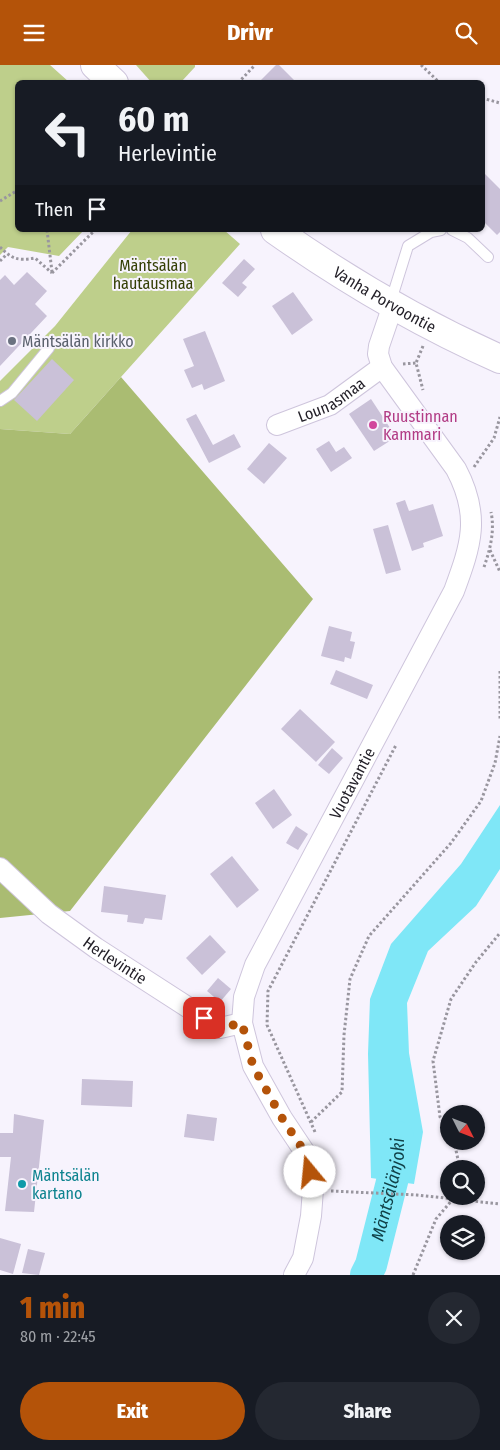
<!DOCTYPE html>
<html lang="en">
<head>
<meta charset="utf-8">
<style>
  body { margin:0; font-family:"Fira Sans Condensed",sans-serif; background:#242831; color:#f1f3f6; height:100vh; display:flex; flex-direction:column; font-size:19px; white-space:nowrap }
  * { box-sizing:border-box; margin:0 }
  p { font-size:16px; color:#9ea1a6 }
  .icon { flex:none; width:28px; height:28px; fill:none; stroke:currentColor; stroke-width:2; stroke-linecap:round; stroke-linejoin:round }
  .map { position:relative; height:1210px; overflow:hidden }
  .side { display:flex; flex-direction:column; background:#171b24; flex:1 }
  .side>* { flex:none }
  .guide { position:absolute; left:15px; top:15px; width:470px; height:152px; border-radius:8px; box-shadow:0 1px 4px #0004; background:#171b24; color:#f1f3f6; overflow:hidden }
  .needle { width:32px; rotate:132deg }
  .controls { position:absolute; left:440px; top:1040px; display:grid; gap:10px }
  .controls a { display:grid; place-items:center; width:45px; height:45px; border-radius:50%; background:#171b24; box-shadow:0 1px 4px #0004; font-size:25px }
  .pin { position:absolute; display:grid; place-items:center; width:42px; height:42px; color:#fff; margin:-21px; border-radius:10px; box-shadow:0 2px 8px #0006 }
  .me { position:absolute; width:55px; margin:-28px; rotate:343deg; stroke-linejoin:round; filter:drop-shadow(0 0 4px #0008) }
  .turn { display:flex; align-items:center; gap:18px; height:105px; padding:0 20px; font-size:22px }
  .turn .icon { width:65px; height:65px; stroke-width:2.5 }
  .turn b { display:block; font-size:35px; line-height:42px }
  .then { display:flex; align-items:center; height:48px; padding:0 20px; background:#0003; gap:10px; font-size:19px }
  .round { display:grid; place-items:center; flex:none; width:52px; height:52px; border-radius:26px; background:#242831 }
  .overview { display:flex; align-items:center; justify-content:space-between; height:85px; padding:0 20px }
  h1 { font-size:30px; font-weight:800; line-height:38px; color:#b45309 }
  .primary-button { display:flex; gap:10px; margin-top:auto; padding:10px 20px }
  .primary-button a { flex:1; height:58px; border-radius:30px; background:#b45309; color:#fff; font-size:20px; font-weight:800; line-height:58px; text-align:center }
  .primary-button a+a { background:#242831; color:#f1f3f6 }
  header { display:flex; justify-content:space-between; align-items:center; height:65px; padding:0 20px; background:#b45309; color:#fff; font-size:22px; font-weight:800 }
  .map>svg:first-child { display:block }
</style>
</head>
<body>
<header><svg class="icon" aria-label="menu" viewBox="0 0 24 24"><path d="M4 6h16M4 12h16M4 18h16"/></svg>Drivr<svg class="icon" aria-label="search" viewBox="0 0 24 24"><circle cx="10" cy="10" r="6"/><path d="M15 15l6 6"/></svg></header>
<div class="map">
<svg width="500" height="1210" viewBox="0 0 500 1210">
  <rect width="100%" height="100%" fill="#f7f3fd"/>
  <g fill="#becf8b">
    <path d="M0,0H50L69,17L18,18V165H84L59,191L8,182L0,190Z"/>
    <path d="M136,0H195V2L181,17L152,18Z"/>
    <path d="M132,165H224L240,179L70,369L0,364V316L55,261Z"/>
  </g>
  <path fill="#aabc72" d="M121,312L313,534L70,846L0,853V364L70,369Z"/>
  <path fill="#7fe7f7" d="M500,740V804L476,841L428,886L407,938L409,988L423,1067L414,1119L371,1113L368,989L370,934L391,879L461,799Z"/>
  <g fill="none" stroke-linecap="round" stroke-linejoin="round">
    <path stroke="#7fe7f7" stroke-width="32" id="s1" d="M366,1210L371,1200L398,1093V1072"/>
  </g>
  <g fill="#cac1d8">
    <path d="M276,0H279L297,18H263L261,15Z"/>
    <path d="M482,106L500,124V167L497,170L482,155Z"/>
    <path d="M244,194L255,204L242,218L247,222L238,232L222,218Z"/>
    <path d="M27,207L47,226L35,239L47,251L0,301V215L5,210L14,220Z"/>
    <path d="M293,227L313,255L292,270L272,241Z"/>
    <path d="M205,266L225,316L204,325L202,319L192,323L184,305L194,301L183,274Z"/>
    <path d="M52,294L74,315L37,356L14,335Z"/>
    <path d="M371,334L396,372L374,386L349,349Z"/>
    <path d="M196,349L213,380L234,369L241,382L209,398L186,354Z"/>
    <path d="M329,376L336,387L344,382L352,393L331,407L316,384Z"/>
    <path d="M269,378L287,393L264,419L247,404Z"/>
    <path d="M405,435L409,446L433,439L443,471L423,478L424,482L412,486L396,438Z"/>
    <path d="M388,460L401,505L386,509L373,464Z"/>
    <path d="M329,561L352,567L350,576L355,577L351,594L345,592L344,597L321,591Z"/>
    <path d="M336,605L373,620L367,634L330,619Z"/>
    <path d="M300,644L335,677L316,697L281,664Z"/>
    <path d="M332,683L343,693L329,709L318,700Z"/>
    <path d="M274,724L292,750L273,764L255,738Z"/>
    <path d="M296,761L308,769L298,785L286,778Z"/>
    <path d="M232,791L259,825L237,843L210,809Z"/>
    <path d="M104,821L166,830L162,855L145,853L143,859L127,857L128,850L101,847Z"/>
    <path d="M210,870L226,887L202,910L186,893Z"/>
    <path d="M218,913L231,924L220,937L207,926Z"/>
    <path d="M82,1014L133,1016L132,1042L81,1040Z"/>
    <path d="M14,1049L44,1055L34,1147L5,1146L11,1092H0V1068H13Z"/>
    <path d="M187,1049L217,1053L214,1076L184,1072Z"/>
    <path d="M0,1173L21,1179L13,1209L0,1205Z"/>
    <path d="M28,1184L45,1188L39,1210L22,1208Z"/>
  </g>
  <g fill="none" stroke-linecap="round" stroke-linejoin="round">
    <defs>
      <g id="lane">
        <path d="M452,165L468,173L488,192"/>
        <path d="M393,237L394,226L408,181L431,167L441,165"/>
        <path d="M0,336L12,328L49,283"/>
      </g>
      <g id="street">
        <path id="s2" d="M277,360L330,340L382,302"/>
        <path id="s3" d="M0,803L49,849L96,883L220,963L242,958"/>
        <path id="s4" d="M294,1210L303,1193L311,1151L313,1124L306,1089L282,1053L253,1001L242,958L244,932L255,900L454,526C471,480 481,451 456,404L382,302L378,289L379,281L393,240"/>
      </g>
      <g id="secondary">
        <path d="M95,0L114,18"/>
        <path id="s5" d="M275,165C346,215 421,259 500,294"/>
      </g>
    </defs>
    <use href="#lane" stroke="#cec5dc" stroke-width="12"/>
    <use href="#street" stroke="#cec5dc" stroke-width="22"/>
    <use href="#secondary" stroke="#cec5dc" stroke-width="30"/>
    <g stroke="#99969f" stroke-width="3" stroke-dasharray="2.5 2.5" stroke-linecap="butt">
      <path d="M421,0L440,18"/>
      <path d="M238,18L255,0"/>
      <path d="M482,33L500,38"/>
      <path d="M0,136L18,125"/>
      <path d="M47,165L52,207"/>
      <path d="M0,182C12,194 17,196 35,193L52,208"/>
      <path d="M0,196L7,189"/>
      <path d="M52,208L95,165"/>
      <path d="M423,281L416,298L423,325"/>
      <path d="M403,299L416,298"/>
      <path d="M474,402L494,373L500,352"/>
      <path d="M490,485L500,507"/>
      <path d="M484,502C490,485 495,466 491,447"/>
      <path d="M500,606V655"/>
      <path d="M311,1057L342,1027L344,970L350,914L369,871L451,778L481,736L495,698L500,671"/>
      <path d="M449,1065L440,1052L433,996L451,934L476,897L500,868"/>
      <path d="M315,1067L267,960L268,926L396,680"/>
      <path d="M454,1076L460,1104"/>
      <path d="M331,1126L417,1130L500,1139"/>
      <path d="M413,1210L436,1154L453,1134"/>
    </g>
    <use href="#lane" stroke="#fff" stroke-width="10"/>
    <use href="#street" stroke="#fff" stroke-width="20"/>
    <use href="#secondary" stroke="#fff" stroke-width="28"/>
  </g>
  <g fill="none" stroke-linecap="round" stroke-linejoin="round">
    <path stroke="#b45309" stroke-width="9" stroke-dasharray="0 16.2" d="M204,953L220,963L242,958L253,1001L282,1053L306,1089L310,1107"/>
  </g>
  <circle fill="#6b7280" stroke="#f7f3fd" stroke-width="2" cx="12" cy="276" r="5"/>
  <circle fill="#d1479c" stroke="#f7f3fd" stroke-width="2" cx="373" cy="360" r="5"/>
  <circle fill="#0f9aa8" stroke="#f7f3fd" stroke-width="2" cx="22" cy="1119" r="5"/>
  <g text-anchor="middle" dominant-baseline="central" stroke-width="4" stroke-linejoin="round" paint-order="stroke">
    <g font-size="16" fill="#343f05" stroke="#f7f3fd">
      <text x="153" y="200">Mäntsälän<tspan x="153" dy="18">hautausmaa</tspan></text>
    </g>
    <g font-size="16" fill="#221f27" stroke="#f7f3fd">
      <text stroke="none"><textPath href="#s5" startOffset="130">Vanha Porvoontie</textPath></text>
      <text stroke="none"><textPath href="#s2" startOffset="60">Lounasmaa</textPath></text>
      <text stroke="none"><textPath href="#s4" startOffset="538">Vuotavantie</textPath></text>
      <text stroke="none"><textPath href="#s3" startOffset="148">Herlevintie</textPath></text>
    </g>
    <g font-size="16" fill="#5b616d" stroke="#f7f3fd" text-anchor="start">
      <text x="22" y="276">Mäntsälän kirkko</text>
    </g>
    <g font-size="16" fill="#b23c85" stroke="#f7f3fd" text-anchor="start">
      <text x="383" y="351">Ruustinnan<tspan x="383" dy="18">Kammari</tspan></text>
    </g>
    <g font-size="16" fill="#0d838f" stroke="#f7f3fd" text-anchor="start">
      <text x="32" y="1110">Mäntsälän<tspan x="32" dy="18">kartano</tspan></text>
    </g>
    <g font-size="18" font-style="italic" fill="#114249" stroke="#f7f3fd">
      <text stroke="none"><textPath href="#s1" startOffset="89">Mäntsälänjoki</textPath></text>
    </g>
  </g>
</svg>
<div class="controls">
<a><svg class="needle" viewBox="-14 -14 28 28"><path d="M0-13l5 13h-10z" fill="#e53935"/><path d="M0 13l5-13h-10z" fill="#9ea1a6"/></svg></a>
<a><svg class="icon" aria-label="search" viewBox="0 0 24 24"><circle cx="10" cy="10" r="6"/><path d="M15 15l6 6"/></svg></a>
<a><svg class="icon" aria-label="layers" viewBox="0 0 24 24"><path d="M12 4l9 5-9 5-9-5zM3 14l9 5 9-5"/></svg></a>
</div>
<div class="pin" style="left:204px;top:953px;background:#d93025"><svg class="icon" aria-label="arrive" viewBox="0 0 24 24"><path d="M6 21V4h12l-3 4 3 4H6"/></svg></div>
<svg class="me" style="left:310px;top:1107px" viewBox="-20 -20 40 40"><circle r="19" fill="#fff"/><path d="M0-13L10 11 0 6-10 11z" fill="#b45309"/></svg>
<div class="guide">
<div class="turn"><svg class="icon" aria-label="left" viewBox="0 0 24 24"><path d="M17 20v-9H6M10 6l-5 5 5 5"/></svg><div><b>60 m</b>Herlevintie</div></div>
<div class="then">Then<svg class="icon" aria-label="arrive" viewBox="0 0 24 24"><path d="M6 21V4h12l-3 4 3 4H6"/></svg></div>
</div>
</div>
<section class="side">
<div class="overview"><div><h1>1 min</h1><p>80 m · 22:45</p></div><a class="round"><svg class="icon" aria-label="close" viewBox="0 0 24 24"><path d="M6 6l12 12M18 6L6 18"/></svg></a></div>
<div class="primary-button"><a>Exit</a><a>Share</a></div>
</section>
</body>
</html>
